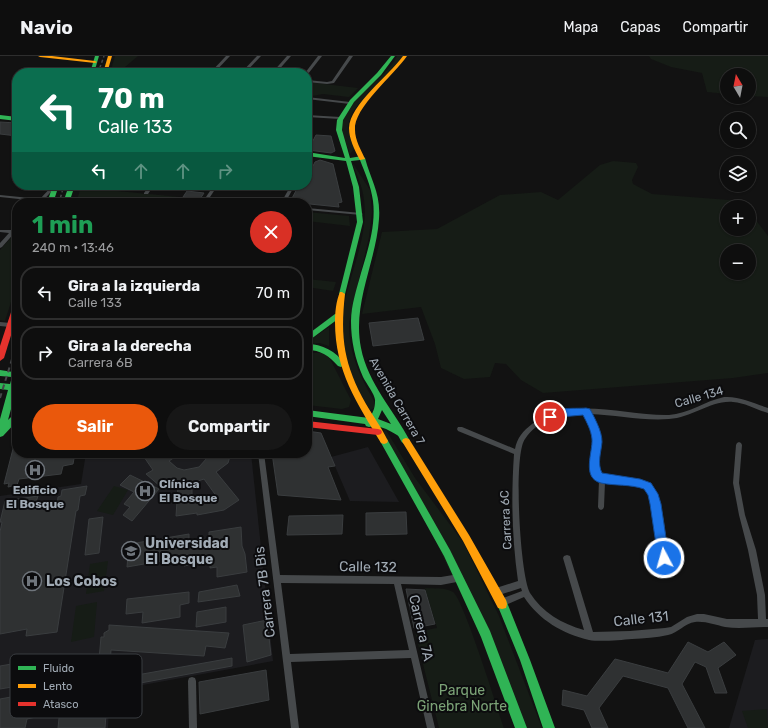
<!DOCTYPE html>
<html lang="es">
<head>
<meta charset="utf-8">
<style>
  body { margin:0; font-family:Rubik,sans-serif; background:#171717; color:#f1f3f6; height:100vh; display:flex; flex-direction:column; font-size:15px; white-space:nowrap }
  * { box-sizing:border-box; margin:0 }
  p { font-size:13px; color:#9b9c9e }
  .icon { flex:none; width:22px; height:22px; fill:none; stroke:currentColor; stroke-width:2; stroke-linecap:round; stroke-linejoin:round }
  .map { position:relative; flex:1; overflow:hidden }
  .sheet { position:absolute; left:12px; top:142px; width:300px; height:260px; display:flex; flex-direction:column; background:#0e0e0e; border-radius:16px; box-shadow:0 1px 3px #0004,0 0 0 1px #2e2e2e }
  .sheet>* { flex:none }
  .hud { position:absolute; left:12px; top:12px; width:300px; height:122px; border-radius:16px; box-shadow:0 1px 3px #0004,0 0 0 1px #2e2e2e; background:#0b6e4f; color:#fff; overflow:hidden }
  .needle { width:26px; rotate:350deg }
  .buttons { position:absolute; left:720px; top:12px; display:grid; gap:8px }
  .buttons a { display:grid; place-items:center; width:36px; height:36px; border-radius:50%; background:#0e0e0e; box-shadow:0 1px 3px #0004,0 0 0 1px #2e2e2e; font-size:20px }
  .pin { position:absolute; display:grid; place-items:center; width:34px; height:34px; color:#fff; margin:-17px; border:2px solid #fff; border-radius:50%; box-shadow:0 1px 4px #0007 }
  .me { position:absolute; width:44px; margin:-22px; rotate:354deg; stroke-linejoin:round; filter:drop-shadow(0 0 3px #0008) }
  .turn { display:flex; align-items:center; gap:14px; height:84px; padding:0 20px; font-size:18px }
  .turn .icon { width:52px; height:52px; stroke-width:2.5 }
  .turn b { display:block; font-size:28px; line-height:34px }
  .lanes { display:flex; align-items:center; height:38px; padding:0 20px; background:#0003; justify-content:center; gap:20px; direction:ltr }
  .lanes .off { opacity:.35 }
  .round { display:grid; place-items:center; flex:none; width:42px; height:42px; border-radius:21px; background:#171717 }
  .head { display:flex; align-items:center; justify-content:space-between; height:68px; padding:0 20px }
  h1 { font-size:24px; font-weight:700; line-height:30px; color:#1e9e55 }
  .cta { display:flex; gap:8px; margin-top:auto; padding:8px 20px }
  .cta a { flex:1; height:46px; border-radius:24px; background:#ea580c; color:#fff; font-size:16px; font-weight:700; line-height:46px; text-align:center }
  .cta a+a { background:#171717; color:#f1f3f6 }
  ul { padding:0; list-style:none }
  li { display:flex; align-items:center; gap:12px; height:54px; margin:0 8px 6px; padding:0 12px; border:2px solid #2e2e2e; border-radius:16px }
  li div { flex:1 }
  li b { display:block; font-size:15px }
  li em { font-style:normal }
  header { display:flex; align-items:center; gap:24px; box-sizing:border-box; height:56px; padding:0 20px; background:#0e0e0e; border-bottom:1px solid #2e2e2e }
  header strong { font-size:19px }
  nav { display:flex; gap:22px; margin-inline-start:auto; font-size:14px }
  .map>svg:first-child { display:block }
</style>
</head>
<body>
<header>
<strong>Navio</strong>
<nav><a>Mapa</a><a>Capas</a><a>Compartir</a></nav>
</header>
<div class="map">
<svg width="768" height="672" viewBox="0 0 768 672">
  <rect width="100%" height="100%" fill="#121212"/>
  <g fill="#1c1c1f">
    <path d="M368,391L399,446L350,445L331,401Z"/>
    <path d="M86,397H251L273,605L110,635L108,672H0V440L81,428Z"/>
    <path d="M768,583V672H729L755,584Z"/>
  </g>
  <g fill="#161c16" fill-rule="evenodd">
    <path d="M115,0H138L118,17H110Z"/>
    <path d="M397,0H403L394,15L358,49L352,57L348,70L355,92L350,98C347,89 341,77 342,67C346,40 386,25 397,0Z"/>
    <path d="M649,0H768V41L749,40V19H727V38L707,36L702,17L671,11L651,3Z"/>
    <path d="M307,26L358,32L349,41L323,38L307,41Z"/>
    <path d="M613,105L636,107L638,111L632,124L633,128L652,138L742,145L746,151H727V173H749V155L768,180V317L733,322L543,337L521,324L506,308L495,307L490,321L464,323L441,312L435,288L421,251L362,258L382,176L437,173L500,139L541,136L558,144L600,109ZM727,195H749V217H727Z"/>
    <path d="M352,106L370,134L372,156L369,181L349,267C349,298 359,318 374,345V352L370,354C360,337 346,317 342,297C332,245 371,192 364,144C363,131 356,118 352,106Z"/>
    <path d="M81,131L97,133L200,143L197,147H76Z"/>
    <path d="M307,156L349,160L350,170L307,165Z"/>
    <path d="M17,175V227L5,265L0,264V194Z"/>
    <path d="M307,223L336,226L333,235L307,231Z"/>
    <path d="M329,271V290L320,287L307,288V286Z"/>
    <path d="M314,297H324L330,303L351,344L349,351L342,353L307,349V298Z"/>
    <path d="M386,374L415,422L463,486L499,560L542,672H525L383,375Z"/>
    <path d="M114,430L128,434L113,459L97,455Z"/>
    <path d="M108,505L104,535L86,538L90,508Z"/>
    <path d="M425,532C434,533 445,531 453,536C464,544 497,652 504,672H439L415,576L437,572Z"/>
    <path d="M97,546L94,581L71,586L76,550Z"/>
    <path d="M767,653L768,672H748L742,655Z"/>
  </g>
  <g fill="#2f3132" stroke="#3a3d3f" fill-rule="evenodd">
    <path d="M0,66L17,67V80L0,78Z"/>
    <path d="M316,79L331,80L335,95L331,97L308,94Z"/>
    <path d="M320,104L333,108L342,146L338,147L339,151L290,146L299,129H307L309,111L313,110L315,106Z"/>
    <path d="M187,135L204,137L200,143L183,141Z"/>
    <path d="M418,262L424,284L373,290L369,267Z"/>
    <path d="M307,375L321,377L335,410L328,411L341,444L278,439L272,397H307Z"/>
    <path d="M15,385H17V397H75L73,408L63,410L61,418L19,423L17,429L8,431L9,427L4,428Z"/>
    <path d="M146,397H171L175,401L169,405L177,412L184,414L199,411L207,402H215L217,397H231L228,407L216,416L239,444L224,454L197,459V457L176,460L178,430L164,428L161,431L146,418L153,414L144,401L147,399ZM204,423L217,441L192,446V427Z"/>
    <path d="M130,419L159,433L132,465L123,459L130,451L124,448L134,436L120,429Z"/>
    <path d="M87,430L85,439L80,440L78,454L76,455L57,576L26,580L27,573L0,578V476L2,466H0L5,445L38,440L36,446L39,445L38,452L57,449L58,441L61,440L62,434Z"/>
    <path d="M406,456L407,478L366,479V457Z"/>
    <path d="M343,459L342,478L287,479L289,460Z"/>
    <path d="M103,461L99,497L85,499L89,463Z"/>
    <path d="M241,471L242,490L245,498L247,516L217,521V511L210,512V505L184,510V501L127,511L128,499L123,500L124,489L189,478V486L209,482V476Z"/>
    <path d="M237,529L240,540L198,546L199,536Z"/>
    <path d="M406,533L425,534L435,568L414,572Z"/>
    <path d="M189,536V547L180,549V561L142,567L143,556L126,558L127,543Z"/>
    <path d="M226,551V566L196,571L197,556Z"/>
    <path d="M267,564L271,599L247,606L243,569Z"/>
    <path d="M109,569L229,577L225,592L206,590L204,600L111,594L109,624L232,602V610L108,633L105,672H58L62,633L97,627L101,581H104V577L109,574Z"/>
    <path d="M688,586L708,596L724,586L736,599L718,612L727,637H715L706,611L695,606L682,628L705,672H688L668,632L623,620L599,652L608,672H592L584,654L562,649L563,634L587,640L615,603L668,617Z"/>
    <path d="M29,605L24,629L0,633V610Z"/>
    <path d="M266,614L269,644L200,658L199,626Z"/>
    <path d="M49,634L45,659L27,663L25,672H0V643Z"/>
  </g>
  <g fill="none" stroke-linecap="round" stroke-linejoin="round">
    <g fill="#46494b" fill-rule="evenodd">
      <path d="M226,0H230L214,17H210Z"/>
      <path d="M257,0H261L245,17H241Z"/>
      <path d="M287,0H291L276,17H272Z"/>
      <path d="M318,0H322L308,18L305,17Z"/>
      <path d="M349,0H353L334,27L327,28L307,26V24L327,26L332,25Z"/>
      <rect x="12" y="23" width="5" height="2"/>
      <path d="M307,41L350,46L352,47L350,48L307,43Z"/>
      <path d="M307,59L340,61L342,62L340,63L307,61Z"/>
      <path d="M53,129H57L41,147H37L38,145L0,141V139L40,143Z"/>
      <path d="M150,129H154L148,138H144V137Z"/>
      <path d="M214,129H218L206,147H202Z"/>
      <path d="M291,129H295L285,147H281Z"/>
      <path d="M307,152L361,157L363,158L361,159L307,154Z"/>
      <path d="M15,170H17V174L2,191L0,192V187L9,177L0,176V174H11Z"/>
      <path d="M0,266L10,267L13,269L10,271L0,270Z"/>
      <path d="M724,341C740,340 753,347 768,352V357C757,354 746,347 733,346C711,344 692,362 669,363C643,365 616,359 590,358C594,365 599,373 600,381C602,395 592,410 604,420C616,421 639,420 649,427C664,438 666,485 668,502L667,504L664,505L661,504L660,502C659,487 657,441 646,432C639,427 614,427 605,426L604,451L603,453L601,454L599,453L598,451L599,424C585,412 595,397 594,382C593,373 588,365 584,358C562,359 538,363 525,383C513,399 520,519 530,537C542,556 562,568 584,574L563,502L564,500L567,499L570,500L593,576L630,575L665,572L671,571L687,561L697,558H704L727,563H758L757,539L748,494L739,459L733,427L736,389L737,387L739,386L741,387L742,389L739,427L745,459L756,494L765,539L766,563H768V571C754,571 739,573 725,571C715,569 706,565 695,566C685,567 678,577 668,579C656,582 644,582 632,583C620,584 600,586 589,584C563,578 539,564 524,541L501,551L498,550L497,547L498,544L522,535L521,532L496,540L493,539L492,536L493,533L518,525C512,483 511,441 514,398L458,375L457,373L458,371H462L515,393C517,382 523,375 532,368C569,339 625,360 669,359C688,358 705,345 724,341Z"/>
      <path d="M258,397H264L280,519L441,521L459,518L462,519L463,522L462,525L441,529L401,528L435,672H427L411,602L291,606L299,672H291ZM281,527L394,528L409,594L290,598Z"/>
      <path d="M192,621L195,622L196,625L197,672H189L188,625L189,622Z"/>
    </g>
    <g fill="#30b455" fill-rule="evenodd">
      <path d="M95,0H99L94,17H90Z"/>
      <path d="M391,0H395L381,19L354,46L343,64L342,74L350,102L362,100L365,102C371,125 381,137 379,163C376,207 352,247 361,292C368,328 394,354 410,385L409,387C406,388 405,389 403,387C400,385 400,381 397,379C389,374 378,368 369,371L366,370L365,368L307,360V354L369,362C373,357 375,352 375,345C376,340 366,327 363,321C355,303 351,285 351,265C351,249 357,232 361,217C368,194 376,169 373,145C371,130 365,117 360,104L351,105L359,131L363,166L345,238L342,240H340L339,238L357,166L353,131L346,105L307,100V96L345,102L336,74L337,64L350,44L377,17ZM382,354L391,368L378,363Z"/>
      <path d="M0,59L17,61V65L0,63Z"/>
      <path d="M53,129H59L53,147H47Z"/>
      <path d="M69,129H75L69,147H63Z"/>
      <path d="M335,258H341L342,260L307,286V279Z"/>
      <path d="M307,288C322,288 336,295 345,308L341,311L338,310C329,300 321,294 307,294Z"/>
      <path d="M17,313V335H16L8,364L14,358L17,357V365L3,380L0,381V363L8,334L0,333V327L10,328L12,321L0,320V314L13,316Z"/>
      <path d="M384,382L387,383L450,494L490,575L527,672H515L481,581L444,500L380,385L381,383Z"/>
      <path d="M502,543L506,544L530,604L555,672H543L520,604L497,548L498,544Z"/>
    </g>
    <g fill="#ff9f0a" fill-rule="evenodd">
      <path d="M38,0H52L95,5L97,6L95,7L40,1Z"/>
      <path d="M108,0H112L107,17H103Z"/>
      <path d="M403,0H407C394,19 353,52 355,74C355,84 361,94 365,103L360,104C355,95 349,83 349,72C350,48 389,20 403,0Z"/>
      <path d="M340,236H342L345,238C340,282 344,309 366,348C373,360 382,372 388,385L387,387L384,388L381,387C357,347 335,315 335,266C335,257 336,245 340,236Z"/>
      <path d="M406,382L409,383L469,479L506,544L507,548L506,552L502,553L498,552L463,485L403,387L402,385L403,383Z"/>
    </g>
    <g fill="#e5322d" fill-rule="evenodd">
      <path d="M14,247H17V260L4,302L0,305V290Z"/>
      <path d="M307,365L378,373L381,374L382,376L381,378L378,379L307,371Z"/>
    </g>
    <g stroke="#46484a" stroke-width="1.5" stroke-dasharray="3 2.5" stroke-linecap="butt">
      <path d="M98,17L104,0"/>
      <path d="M59,147L64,129"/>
    </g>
    <path stroke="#46484a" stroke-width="2" stroke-dasharray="5 4" stroke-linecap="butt" d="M0,342L17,287"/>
  </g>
  <path fill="#1a73e8" stroke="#114b97" d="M586,352L590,353C595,363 602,375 602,386C601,397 597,407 602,417L640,423L651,427L658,438L661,448L669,502L668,506L664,507L660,506L658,502L650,448L648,439L644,433C630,428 615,430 601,427C581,422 593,396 592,383C591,374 587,367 583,359L560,361L550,364L546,361C552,350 575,353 586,352Z"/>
  <defs>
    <symbol id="hospital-ring" viewBox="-11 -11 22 22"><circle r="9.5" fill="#0c0c0e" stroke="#6f757c" stroke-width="1.5"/><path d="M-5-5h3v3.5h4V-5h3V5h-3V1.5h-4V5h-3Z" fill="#6f757c"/></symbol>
    <symbol id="university-ring" viewBox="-11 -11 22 22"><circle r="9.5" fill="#0c0c0e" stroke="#6f757c" stroke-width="1.5"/><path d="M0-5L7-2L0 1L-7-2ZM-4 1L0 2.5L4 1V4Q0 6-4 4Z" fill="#6f757c"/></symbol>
  </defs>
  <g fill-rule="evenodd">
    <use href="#hospital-ring" x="24" y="403" width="22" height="22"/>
    <use href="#hospital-ring" x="134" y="424" width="22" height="22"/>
    <use href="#university-ring" x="120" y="484" width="22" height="22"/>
    <use href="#hospital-ring" x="21" y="514" width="22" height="22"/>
  </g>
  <g text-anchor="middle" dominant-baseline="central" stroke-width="4" stroke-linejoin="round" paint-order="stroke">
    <g font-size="12" fill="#a1abb5" stroke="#0c0c0e">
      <text transform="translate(699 341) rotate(-16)">Calle 134</text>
      <text transform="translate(397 345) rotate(60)">Avenida Carrera 7</text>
      <text transform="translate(506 464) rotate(-93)">Carrera 6C</text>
    </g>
    <g font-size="12" font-weight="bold" fill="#a1abb5" stroke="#0c0c0e" text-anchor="start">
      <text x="159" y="428">Clínica<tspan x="159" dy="14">El Bosque</tspan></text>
      <text x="35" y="434" text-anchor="middle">Edificio<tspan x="35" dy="14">El Bosque</tspan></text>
    </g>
    <g font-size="14" font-weight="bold" fill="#a1abb5" stroke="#0c0c0e" text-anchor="start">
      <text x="145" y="487">Universidad<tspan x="145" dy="16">El Bosque</tspan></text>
      <text x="46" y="525">Los Cobos</text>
    </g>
    <g font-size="14" fill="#a1abb5" stroke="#0c0c0e">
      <text transform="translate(368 511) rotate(1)">Calle 132</text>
      <text transform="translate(265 536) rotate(-97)">Carrera 7B Bis</text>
      <text transform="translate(641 563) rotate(-6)">Calle 131</text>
      <text transform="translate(421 572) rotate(77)">Carrera 7A</text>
    </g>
    <g font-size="14" fill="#7ba276" stroke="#0c0c0e">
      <text x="462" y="634">Parque<tspan x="462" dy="16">Ginebra Norte</tspan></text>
    </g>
  </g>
  <rect x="10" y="598" width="132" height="64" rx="6" fill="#0c0c0e" stroke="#393c40" stroke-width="1"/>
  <rect x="18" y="610" width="18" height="4" fill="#30b455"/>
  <rect x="18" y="628" width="18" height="4" fill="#ff9f0a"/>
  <rect x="18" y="646" width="18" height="4" fill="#e5322d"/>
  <g font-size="11" fill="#a1abb5">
    <text x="43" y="616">Fluido</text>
    <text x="43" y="634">Lento</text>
    <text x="43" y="652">Atasco</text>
  </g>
</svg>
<div class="buttons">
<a><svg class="needle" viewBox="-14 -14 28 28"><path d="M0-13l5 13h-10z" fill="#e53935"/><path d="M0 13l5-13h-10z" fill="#9b9c9e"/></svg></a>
<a><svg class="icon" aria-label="search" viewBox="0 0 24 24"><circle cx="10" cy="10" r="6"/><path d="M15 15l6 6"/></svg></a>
<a><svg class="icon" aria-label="layers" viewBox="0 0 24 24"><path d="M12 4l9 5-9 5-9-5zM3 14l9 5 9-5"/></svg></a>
<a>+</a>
<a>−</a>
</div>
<div class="pin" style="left:550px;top:361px;background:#d93025"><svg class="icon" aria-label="arrive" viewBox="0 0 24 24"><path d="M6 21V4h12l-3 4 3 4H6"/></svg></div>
<svg class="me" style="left:664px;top:502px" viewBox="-20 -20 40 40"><circle r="17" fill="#1a73e8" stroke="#fff" stroke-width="3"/><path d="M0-11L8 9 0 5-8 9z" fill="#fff"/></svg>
<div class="hud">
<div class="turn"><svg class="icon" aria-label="left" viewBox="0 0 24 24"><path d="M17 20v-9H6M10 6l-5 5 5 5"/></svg><div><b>70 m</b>Calle 133</div></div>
<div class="lanes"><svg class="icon" aria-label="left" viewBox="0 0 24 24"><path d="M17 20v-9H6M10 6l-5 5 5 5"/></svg><svg class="icon off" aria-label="ahead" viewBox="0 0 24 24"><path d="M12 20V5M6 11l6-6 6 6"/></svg><svg class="icon off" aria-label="ahead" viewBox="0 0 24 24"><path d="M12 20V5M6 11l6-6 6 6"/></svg><svg class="icon off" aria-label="right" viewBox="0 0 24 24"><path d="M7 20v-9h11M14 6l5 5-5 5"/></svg></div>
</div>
<section class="sheet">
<div class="head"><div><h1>1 min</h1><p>240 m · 13:46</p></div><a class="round" style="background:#d93025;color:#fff"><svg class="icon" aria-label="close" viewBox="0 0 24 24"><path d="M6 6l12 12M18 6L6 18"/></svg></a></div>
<ul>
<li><svg class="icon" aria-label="left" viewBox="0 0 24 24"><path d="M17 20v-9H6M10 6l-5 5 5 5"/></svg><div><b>Gira a la izquierda</b><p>Calle 133</p></div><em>70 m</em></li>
<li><svg class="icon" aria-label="right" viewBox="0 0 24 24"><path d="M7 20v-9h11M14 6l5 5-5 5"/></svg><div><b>Gira a la derecha</b><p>Carrera 6B</p></div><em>50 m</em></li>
</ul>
<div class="cta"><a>Salir</a><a>Compartir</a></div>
</section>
</div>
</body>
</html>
